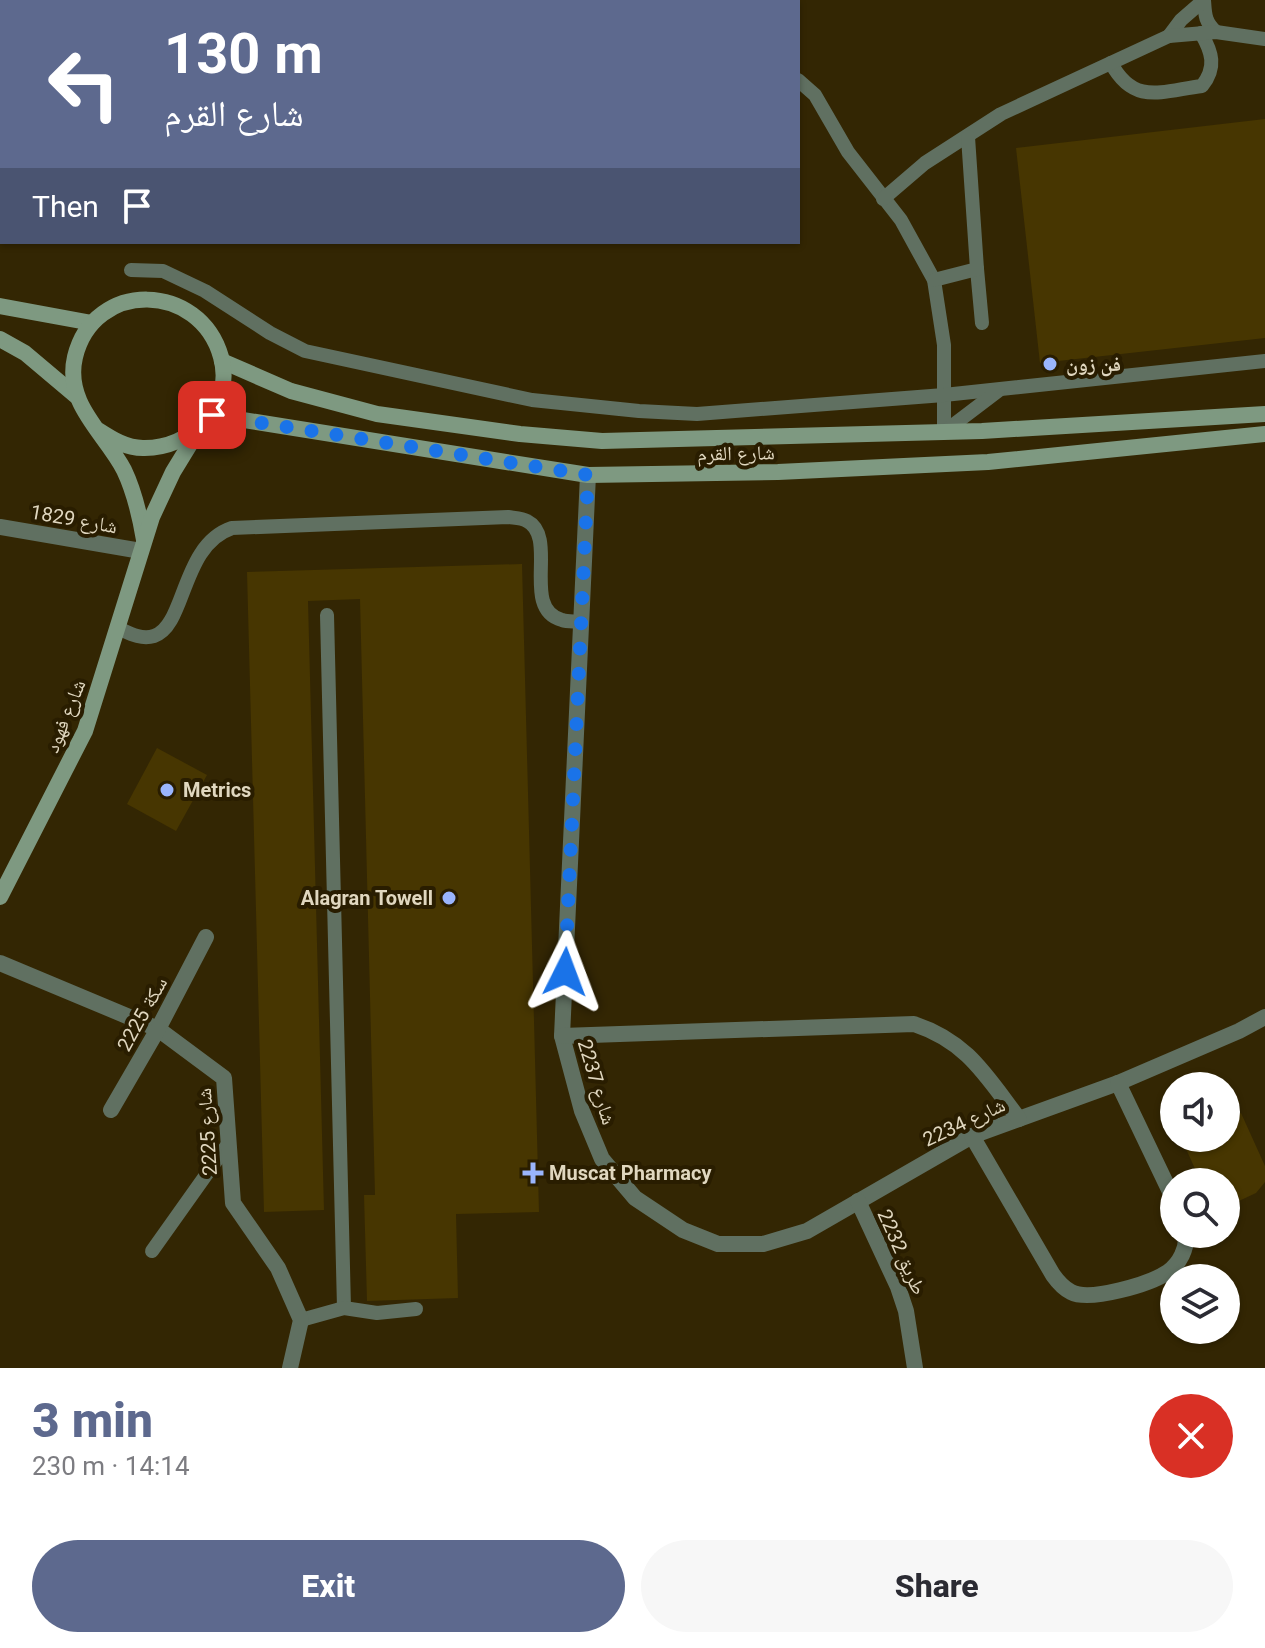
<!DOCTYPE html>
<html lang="en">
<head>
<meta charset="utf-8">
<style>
  body { margin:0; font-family:Roboto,"Noto Naskh Arabic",sans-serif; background:#f7f7f7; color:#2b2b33; height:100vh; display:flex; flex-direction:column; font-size:30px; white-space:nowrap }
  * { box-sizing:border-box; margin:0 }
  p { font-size:26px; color:#7c7c81 }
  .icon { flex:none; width:44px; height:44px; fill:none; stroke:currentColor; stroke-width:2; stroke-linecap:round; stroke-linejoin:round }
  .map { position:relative; height:1368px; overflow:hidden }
  .side { display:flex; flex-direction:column; background:#fff; flex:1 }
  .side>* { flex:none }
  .guide { position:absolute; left:0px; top:0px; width:800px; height:244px; box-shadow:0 2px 6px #0004; background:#5d698e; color:#fff; overflow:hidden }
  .tools { position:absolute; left:1160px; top:1072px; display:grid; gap:16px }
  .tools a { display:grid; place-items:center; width:80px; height:80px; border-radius:50%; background:#fff; box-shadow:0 2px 6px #0004; font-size:40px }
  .pin { position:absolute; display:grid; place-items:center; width:68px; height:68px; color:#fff; margin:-34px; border-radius:16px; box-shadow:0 4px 12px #0006 }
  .me { position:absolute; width:88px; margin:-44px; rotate:3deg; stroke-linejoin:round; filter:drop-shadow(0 0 6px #0008) }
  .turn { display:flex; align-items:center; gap:28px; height:168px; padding:0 32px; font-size:36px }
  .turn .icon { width:104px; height:104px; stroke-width:2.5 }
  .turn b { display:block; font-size:56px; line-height:68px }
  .then { display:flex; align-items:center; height:76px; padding:0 32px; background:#0003; gap:16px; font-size:30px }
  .round { display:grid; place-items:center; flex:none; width:84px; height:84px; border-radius:42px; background:#f7f7f7 }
  .overview { display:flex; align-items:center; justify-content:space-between; height:136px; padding:0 32px }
  h1 { font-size:48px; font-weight:800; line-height:60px; color:#5d698e }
  .action { display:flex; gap:16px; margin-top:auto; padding:16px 32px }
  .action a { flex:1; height:92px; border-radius:48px; background:#5d698e; color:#fff; font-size:32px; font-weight:800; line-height:92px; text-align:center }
  .action a+a { background:#f7f7f7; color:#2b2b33 }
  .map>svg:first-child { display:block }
</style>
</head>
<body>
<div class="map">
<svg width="1265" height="1368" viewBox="0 0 1265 1368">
  <rect width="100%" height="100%" fill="#332603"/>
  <g fill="#473601">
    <path d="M1265,119V338L1040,363L1016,148Z"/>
    <path d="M522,564L539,1212L456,1214L458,1298L367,1301L364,1195H375L360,599L308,601L324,1210L264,1212L247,572Z"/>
    <path d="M157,748L207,775L176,831L127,804Z"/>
    <path d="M1241,1113L1265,1166V1182L1256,1193L1226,1207V1182H1201L1182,1140L1226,1138V1120Z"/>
  </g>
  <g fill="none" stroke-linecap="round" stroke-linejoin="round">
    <g stroke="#607061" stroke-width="14">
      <path d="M704,0L707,2"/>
      <path d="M1204,0C1205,15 1205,22 1216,32"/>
      <path d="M1169,36L1181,20L1204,0"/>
      <path d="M1111,63C1134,106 1162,91 1202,86C1217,67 1212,52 1201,33"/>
      <path d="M798,80L815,95L848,152L901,220L934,280L944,345V432"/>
      <path d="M883,199L925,163L1001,114L1169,36L1216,32L1265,39"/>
      <path d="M977,269L982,323"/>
      <path d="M131,270L163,271L205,291L270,333L305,351L532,400L639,411L697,414L944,395L1265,361"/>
      <path d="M934,280L977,269L968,137"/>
      <path d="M944,432L998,391"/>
      <path d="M327,615L344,1308"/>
      <path d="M118,628C129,633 141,640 154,636C186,626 181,545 232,528L508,517C514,518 522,518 527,521C559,537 520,609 562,620C568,622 575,621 581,622"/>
      <path d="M152,1251L228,1144"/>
      <path d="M301,1320L344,1308L377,1313L416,1309"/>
    </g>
    <g stroke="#607061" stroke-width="16">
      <path d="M588,475L562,1036L582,1111L602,1159L635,1198L683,1230L718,1244H763L807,1231L972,1136L1118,1083L1239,1031L1265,1017"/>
      <path d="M0,527L141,551"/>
      <path d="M0,963L158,1029L224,1078L233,1203L278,1268L301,1320L290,1368"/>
      <path d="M562,1036L914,1024C968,1042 986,1076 1019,1119"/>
      <path d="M1118,1083L1174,1200"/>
      <path d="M111,1110L158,1029L206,937"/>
      <path d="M972,1136L1053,1275C1058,1282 1063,1288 1071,1292C1090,1302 1150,1284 1168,1272C1180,1263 1187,1249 1186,1234"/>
      <path d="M858,1201L898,1287L906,1311L915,1368"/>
    </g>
    <g stroke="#7e9981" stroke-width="16">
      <path d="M0,306L92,323"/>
      <path d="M0,339L25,353L76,396"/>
      <path d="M222,361L291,391L377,414L520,434L602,441L982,431L1265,414"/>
      <path d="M212,415L588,475L778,472L988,462L1265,434"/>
      <path d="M98,430C112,439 126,448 143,448C190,449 235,407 221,357C200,282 94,279 75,357C64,404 105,433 124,470C135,493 140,516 144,540"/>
      <path d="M0,897L85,731L152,517L173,472L195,436"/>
    </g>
  </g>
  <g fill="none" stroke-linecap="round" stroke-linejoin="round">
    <path stroke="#1a73e8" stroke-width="14" stroke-dasharray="0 25.2" d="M212,415L588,475L565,972"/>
  </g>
  <g fill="#9ab5fd" stroke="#291d00" stroke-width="3">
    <circle cx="1050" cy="364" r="8"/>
    <circle cx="167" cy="790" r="8"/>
    <circle cx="449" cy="898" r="8"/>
    <path d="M529 1161h8v8h8v8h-8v8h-8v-8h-8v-8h8z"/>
  </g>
  <g text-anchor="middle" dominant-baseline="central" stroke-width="8" stroke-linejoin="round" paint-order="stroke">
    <g font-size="20" font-weight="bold" fill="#e0d7bf" stroke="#291d00" text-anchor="start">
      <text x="1066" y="364">فن زون</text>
      <text x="183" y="790">Metrics</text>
      <text x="433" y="898" text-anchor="end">Alagran Towell</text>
      <text x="549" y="1173">Muscat Pharmacy</text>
    </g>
    <g font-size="20" fill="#e0d7bf" stroke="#291d00">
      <text transform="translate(736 453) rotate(-1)">شارع القرم</text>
      <text transform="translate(74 519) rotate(10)">1829 شارع</text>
      <text transform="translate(65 716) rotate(-68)">شارع فهود</text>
      <text transform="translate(142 1014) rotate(-61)">سكة 2225</text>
      <text transform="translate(597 1082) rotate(73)">2237 شارع</text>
      <text transform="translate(964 1122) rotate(-25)">2234 شارع</text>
      <text transform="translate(207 1132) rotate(-94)">شارع 2225</text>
      <text transform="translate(902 1252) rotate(66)">طريق 2232</text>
    </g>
  </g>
</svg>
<div class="tools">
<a><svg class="icon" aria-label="sound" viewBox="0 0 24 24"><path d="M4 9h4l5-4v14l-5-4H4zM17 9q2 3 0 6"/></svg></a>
<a><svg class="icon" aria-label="search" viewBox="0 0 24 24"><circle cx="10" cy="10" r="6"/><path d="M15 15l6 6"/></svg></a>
<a><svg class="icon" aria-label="layers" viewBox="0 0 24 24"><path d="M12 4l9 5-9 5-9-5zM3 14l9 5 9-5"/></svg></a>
</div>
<div class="pin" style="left:212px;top:415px;background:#d93025"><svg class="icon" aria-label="arrive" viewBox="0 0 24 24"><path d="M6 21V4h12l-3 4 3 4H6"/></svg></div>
<svg class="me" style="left:565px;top:972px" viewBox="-20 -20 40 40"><path d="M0-17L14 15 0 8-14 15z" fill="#1a73e8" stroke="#fff" stroke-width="4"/></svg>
<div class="guide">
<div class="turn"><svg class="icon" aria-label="left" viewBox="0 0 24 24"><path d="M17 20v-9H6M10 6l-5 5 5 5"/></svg><div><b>130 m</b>شارع القرم</div></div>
<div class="then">Then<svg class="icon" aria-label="arrive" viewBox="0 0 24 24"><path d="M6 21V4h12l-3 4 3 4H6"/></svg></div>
</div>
</div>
<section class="side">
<div class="overview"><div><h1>3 min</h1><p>230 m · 14:14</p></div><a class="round" style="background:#d93025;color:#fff"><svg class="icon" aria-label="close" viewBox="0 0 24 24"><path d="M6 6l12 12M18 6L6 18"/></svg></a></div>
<div class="action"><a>Exit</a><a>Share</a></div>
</section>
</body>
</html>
